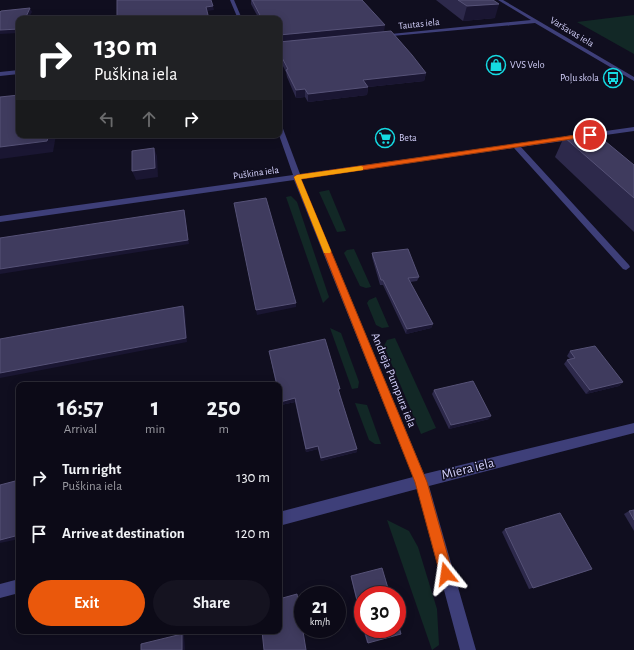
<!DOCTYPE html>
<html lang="en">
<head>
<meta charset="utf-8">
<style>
  body { margin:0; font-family:"Alegreya Sans",sans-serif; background:#151320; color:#f1f3f6; height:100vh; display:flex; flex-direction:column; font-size:15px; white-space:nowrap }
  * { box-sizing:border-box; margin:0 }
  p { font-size:13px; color:#9a9aa1 }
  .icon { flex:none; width:22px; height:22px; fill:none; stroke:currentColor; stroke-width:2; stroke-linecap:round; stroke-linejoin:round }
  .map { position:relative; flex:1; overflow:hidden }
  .panel { position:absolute; left:16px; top:382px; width:266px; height:252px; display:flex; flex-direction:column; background:#0c0a17; border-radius:8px; box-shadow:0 2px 10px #0003,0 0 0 1px #2c2b36 }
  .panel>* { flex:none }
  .hud { position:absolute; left:16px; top:16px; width:266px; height:122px; border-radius:8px; box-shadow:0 2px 10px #0003,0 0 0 1px #2c2b36; background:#202124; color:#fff; overflow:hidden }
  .speed { position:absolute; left:294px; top:586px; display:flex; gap:8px; font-size:20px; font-weight:700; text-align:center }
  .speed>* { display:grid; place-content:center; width:52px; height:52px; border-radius:50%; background:#0c0a17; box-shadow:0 2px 10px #0003,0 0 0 1px #2c2b36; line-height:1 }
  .speed small { font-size:10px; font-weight:400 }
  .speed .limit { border:6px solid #d22; background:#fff; color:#111 }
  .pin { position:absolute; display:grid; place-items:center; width:34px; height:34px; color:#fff; margin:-17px; border:2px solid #fff; border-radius:50%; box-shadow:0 1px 4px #0007 }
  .me { position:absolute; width:44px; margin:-22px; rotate:345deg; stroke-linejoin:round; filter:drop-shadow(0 0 3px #0008) }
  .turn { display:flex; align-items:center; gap:14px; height:84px; padding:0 12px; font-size:18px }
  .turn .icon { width:52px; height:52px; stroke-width:2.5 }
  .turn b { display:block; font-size:28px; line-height:34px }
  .lanes { display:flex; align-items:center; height:38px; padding:0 12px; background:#0003; justify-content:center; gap:20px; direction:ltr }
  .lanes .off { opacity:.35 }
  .eta { display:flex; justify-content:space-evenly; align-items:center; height:68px; text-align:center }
  .eta b { font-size:24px; font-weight:700; line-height:28px }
  .action { display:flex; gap:8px; margin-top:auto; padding:8px 12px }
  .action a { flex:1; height:46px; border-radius:24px; background:#ea580c; color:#fff; font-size:16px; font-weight:700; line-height:46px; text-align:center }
  .action a+a { background:#151320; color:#f1f3f6 }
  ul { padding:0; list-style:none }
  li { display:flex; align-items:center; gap:12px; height:56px; padding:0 12px }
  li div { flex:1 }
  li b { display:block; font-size:15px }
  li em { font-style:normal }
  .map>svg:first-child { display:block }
</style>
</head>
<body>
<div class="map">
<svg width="634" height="650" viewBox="0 0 634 650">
  <rect width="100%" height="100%" fill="#100e1f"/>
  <g fill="#122826">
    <path d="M634,15V54L577,22Z"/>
    <path d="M329,190L346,231L337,232L319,192Z"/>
    <path d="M291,196L297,202L329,297L323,303L286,197Z"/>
    <path d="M354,249L371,287L366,288L360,286L344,253L347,250Z"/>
    <path d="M376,297L389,327L382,328L376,325L367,303L369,300Z"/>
    <path d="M330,328L341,333L359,382L358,388L352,389Z"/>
    <path d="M395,338L436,428L421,434L384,346L387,340Z"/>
    <path d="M355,403L367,405L381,444H375L369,440Z"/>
    <path d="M387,520L409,531L418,547L437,609L439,645L432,650Z"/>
  </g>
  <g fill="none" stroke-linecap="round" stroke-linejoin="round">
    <g fill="#3e3f79" fill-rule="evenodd">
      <path d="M230,0H234L242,19H238Z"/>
      <path d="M498,0H503L634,77V81L535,23L381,37L379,36L381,35L531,20Z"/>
      <path d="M19,70V74L0,76V72Z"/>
      <path d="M279,124L282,126L300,174L634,127V131L521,147L629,265L630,267L626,270L623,269L514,148L301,179L424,474L634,423V433L429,486L476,650H460L417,489L279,526V512L413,477L294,180L0,222V216L293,175L279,135Z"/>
      <path d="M19,579V593L0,598V584Z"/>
    </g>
  </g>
  <g fill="#2d294b">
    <path d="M251,0H362L384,32L426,73L424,81L368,87L367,95L308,102L305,97L296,98L287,77L286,72L279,58V19H259L251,4Z"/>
    <path d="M436,0H493L495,18L463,21Z"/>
    <path d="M564,137L634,165V232L555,157Z"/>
    <path d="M372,253L419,277L417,281L410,282L433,324L431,328L406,334L383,285H380L372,257Z"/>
    <path d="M570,351L623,382L619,386L586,394L564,364L567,360L570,359L567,356Z"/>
    <path d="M270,355L340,392L339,393L357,452L321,461L318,449L306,452L295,402L281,405L279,397V385H276Z"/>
    <path d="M434,390L489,419L449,429L432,394Z"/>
    <path d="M634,510V531L624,514L629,511Z"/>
    <path d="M505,529L587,571L529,589L502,532Z"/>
    <path d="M351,576L363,595V628L351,578Z"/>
    <path d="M363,629H397L401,634L367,643Z"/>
  </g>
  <g fill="#1a1632">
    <path d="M499,4L495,18L463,21L467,6Z"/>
    <path d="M213,6L214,10L207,11L206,7Z"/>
    <path d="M30,8L32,12L28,19H25Z"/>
    <path d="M385,25L384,32L279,42V35Z"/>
    <path d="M19,29V33L0,34V30Z"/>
    <path d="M426,73L424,81L368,87L367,95L308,102V94L363,80Z"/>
    <path d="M305,89V97L296,98V90Z"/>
    <path d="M49,135H56L53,152L0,159V147Z"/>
    <path d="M154,148L157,156L158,177L136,180L132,171Z"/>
    <path d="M184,210L185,214L189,244L0,274V269Z"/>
    <path d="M296,303V307L257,315L256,310Z"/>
    <path d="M183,306L185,310L187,342L0,378V373Z"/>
    <path d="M433,324L431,328L406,334L407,329Z"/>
    <path d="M623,382L619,386L586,394L590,390Z"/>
    <path d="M295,398V402L281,405L280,402Z"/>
    <path d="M491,416L489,419L449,429L451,425Z"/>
    <path d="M318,446V449L306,452V449Z"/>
    <path d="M357,449V452L321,461V458Z"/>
    <path d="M19,535V539L0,543V540Z"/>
    <path d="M182,634L184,635L185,650H182Z"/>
  </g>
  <g fill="#3f3b5e" stroke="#565277">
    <path d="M117,0H211L213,6L206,7L209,19H117Z"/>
    <path d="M252,0H362L385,25L279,35V19H262Z"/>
    <path d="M458,0H493L499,4L467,6Z"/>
    <path d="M30,8L25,19H19V29L0,30V12L1,11Z"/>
    <path d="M391,31L412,55L426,73L363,80L368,87L308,94L305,89L296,90L286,70L288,69L279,52V42Z"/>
    <path d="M19,95V135H49L47,141L0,147V97Z"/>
    <path d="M594,132L634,165V198L564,137Z"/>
    <path d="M154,148L155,168L132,171V151Z"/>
    <path d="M266,198L296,303L256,310L234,203Z"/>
    <path d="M184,210L188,240L0,269V238Z"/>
    <path d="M408,249L419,277L408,278L433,324L407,329L383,280H381L372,253Z"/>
    <path d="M183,306L186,338L0,373V339Z"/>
    <path d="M325,339L340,389H338L357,449L321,458L318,446L306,449L295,398L280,402L279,396V385H277L269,351Z"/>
    <path d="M595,346L623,382L590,390L567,360L575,358L570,351Z"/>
    <path d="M473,381L491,416L451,425L434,390Z"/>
    <path d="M19,480V535L0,540V485Z"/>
    <path d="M634,510V520L629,511Z"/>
    <path d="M560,513L592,569L533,588L505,529Z"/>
    <path d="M382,568L390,595H363V624L351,576Z"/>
    <path d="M297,594L306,650H264L262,631H279V599Z"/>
    <path d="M397,620L401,634L368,643L364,629H397Z"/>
    <path d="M182,634V650H141V644Z"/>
  </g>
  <path fill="#ea580c" stroke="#983908" d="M590,133L593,135L592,136L301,179L427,482L453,574L451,578L446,580L442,578L440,574L415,482L294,177L297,175Z"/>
  <path fill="#f59e0b" d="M361,166L363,167V170L301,179L331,251L330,253H324L294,177L297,175Z"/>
  <defs>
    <symbol id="shop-ring" viewBox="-11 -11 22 22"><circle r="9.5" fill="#100e1f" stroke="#15dae2" stroke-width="1.5"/><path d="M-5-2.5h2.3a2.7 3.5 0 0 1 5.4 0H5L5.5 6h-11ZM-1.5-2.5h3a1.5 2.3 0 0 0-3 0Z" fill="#15dae2"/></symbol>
    <symbol id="bus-ring" viewBox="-11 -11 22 22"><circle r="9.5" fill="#100e1f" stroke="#15dae2" stroke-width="1.5"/><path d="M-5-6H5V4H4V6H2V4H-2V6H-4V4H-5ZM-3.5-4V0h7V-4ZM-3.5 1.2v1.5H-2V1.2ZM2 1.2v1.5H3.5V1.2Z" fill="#15dae2"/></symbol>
    <symbol id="supermarket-ring" viewBox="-11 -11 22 22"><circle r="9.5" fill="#100e1f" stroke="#15dae2" stroke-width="1.5"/><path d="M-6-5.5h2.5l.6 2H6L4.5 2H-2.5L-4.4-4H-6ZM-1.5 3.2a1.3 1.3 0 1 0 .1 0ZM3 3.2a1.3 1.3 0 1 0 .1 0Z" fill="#15dae2"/></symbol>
  </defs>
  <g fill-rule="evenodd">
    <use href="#shop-ring" x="485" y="54" width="22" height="22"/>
    <use href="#bus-ring" x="602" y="67" width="22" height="22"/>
    <use href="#supermarket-ring" x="374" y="127" width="22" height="22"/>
  </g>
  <g text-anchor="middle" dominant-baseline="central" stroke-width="3" stroke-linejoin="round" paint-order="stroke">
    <g font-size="10" fill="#d3d0fb" stroke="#100e1f">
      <text transform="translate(419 24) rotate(-6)">Tautas iela</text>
      <text transform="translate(572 32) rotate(31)">Varšavas iela</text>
      <text transform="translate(256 173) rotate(-8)">Puškina iela</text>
    </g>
    <g font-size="10" fill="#d3d0fb" stroke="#100e1f" text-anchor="start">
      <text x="510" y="65">VVS Velo</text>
      <text x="599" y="78" text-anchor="end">Poļu skola</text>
      <text x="399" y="138">Beta</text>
    </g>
    <g font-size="12" fill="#d3d0fb" stroke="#100e1f">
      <text transform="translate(394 380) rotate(68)">Andreja Pumpura iela</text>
    </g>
    <g font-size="14" fill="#d3d0fb" stroke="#100e1f">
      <text transform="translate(468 469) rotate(-14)">Miera iela</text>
    </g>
  </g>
</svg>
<div class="speed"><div>21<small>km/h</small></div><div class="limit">30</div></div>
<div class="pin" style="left:590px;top:135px;background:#d93025"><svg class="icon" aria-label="arrive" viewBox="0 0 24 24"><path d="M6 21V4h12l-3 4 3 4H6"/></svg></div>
<svg class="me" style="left:446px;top:574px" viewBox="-20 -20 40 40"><path d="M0-17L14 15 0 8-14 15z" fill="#ea580c" stroke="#fff" stroke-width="4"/></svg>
<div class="hud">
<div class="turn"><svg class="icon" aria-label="right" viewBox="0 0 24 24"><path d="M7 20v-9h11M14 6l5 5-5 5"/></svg><div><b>130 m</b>Puškina iela</div></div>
<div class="lanes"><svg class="icon off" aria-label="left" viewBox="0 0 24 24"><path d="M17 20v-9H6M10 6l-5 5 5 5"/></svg><svg class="icon off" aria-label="ahead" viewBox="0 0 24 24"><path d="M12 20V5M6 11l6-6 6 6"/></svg><svg class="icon" aria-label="right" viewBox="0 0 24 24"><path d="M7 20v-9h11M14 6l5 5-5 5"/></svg></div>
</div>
<section class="panel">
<div class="eta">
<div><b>16:57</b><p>Arrival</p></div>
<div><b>1</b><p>min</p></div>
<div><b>250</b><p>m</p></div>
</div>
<ul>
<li><svg class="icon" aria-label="right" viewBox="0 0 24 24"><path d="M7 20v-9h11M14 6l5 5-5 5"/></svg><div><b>Turn right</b><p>Puškina iela</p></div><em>130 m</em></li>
<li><svg class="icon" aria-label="arrive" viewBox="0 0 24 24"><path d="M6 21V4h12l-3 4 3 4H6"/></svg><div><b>Arrive at destination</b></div><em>120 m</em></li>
</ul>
<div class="action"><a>Exit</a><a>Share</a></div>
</section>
</div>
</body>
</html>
